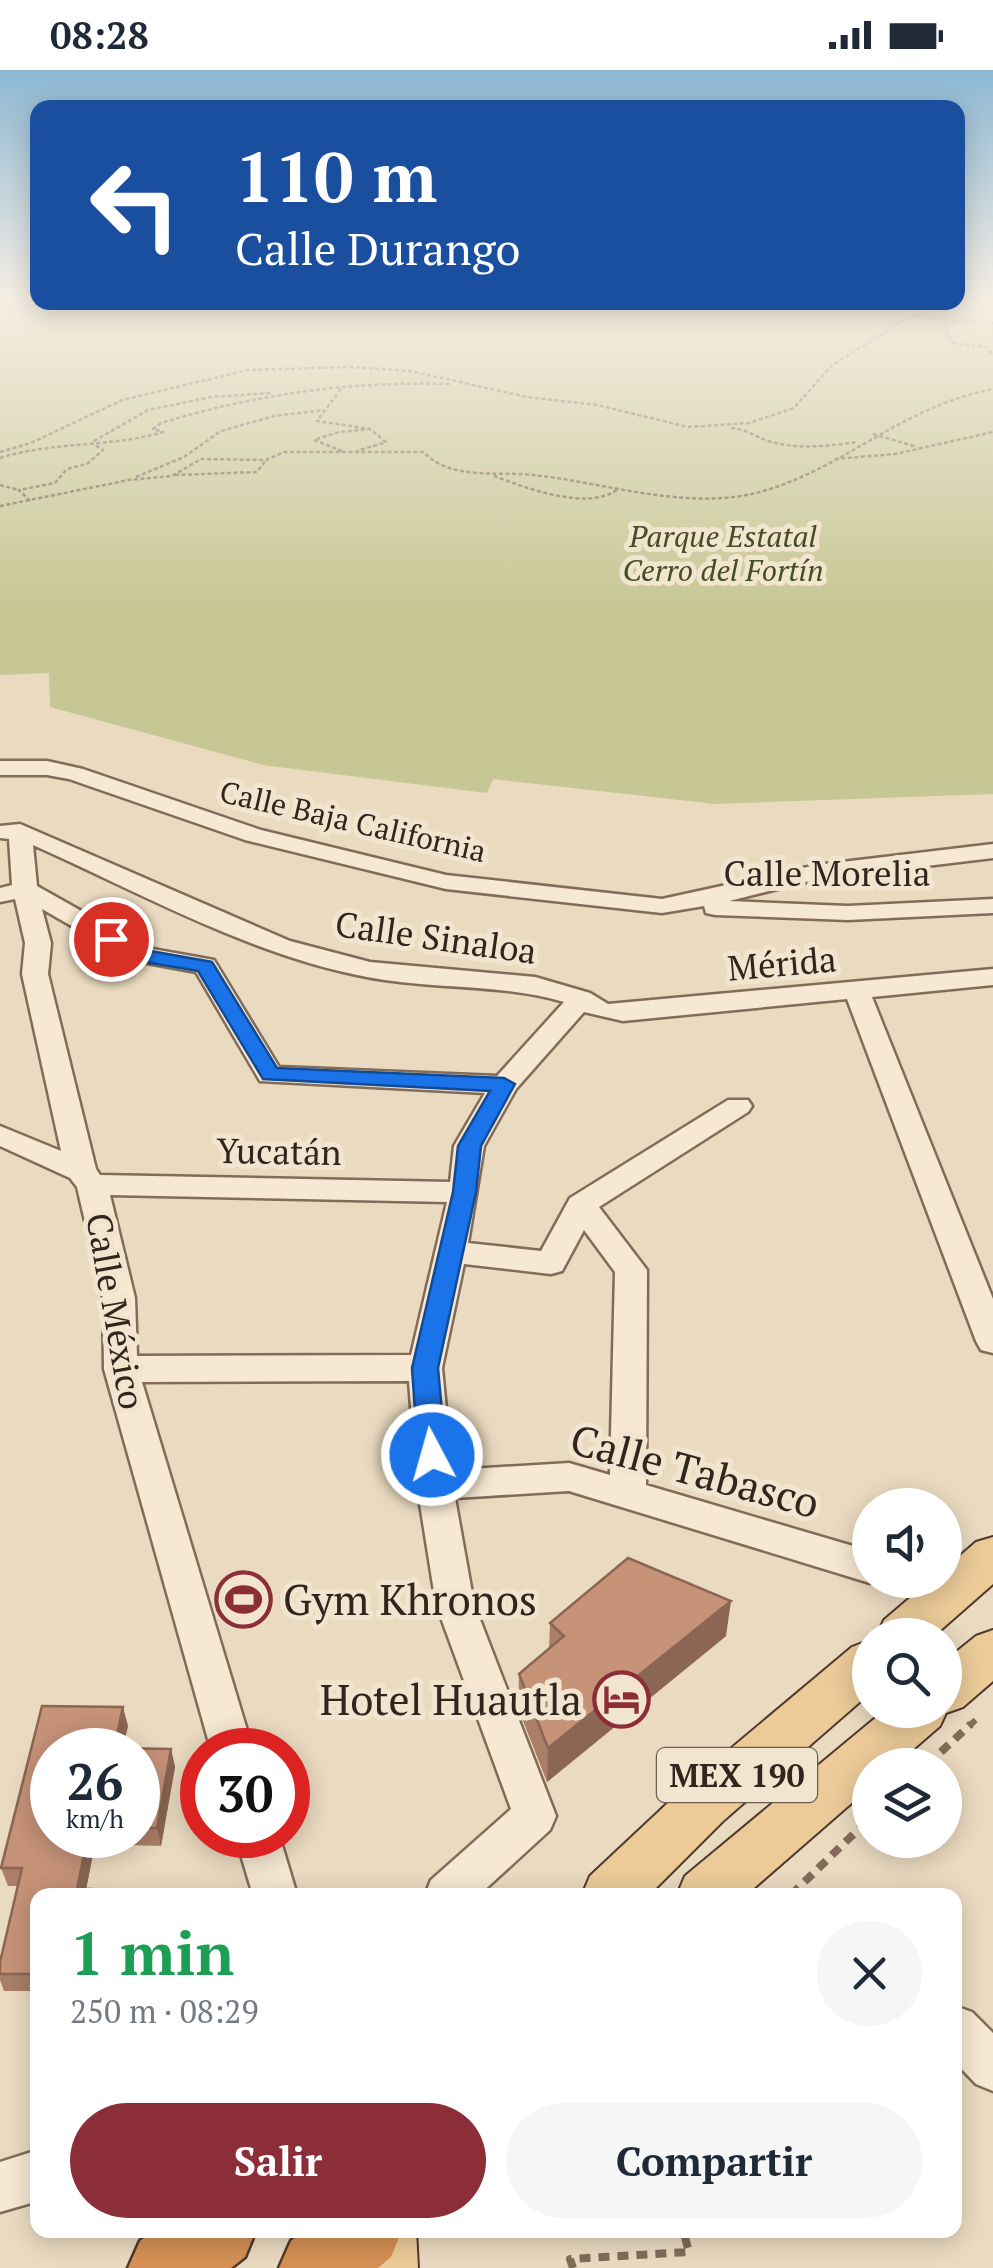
<!DOCTYPE html>
<html lang="es">
<head>
<meta charset="utf-8">
<style>
  body { margin:0; font-family:"PT Serif",serif; background:#f6f6f7; color:#1f2937; height:100vh; display:flex; flex-direction:column; font-size:38px; white-space:nowrap }
  * { box-sizing:border-box; margin:0 }
  p { font-size:32px; color:#747a83 }
  .icon { flex:none; width:55px; height:55px; fill:none; stroke:currentColor; stroke-width:2; stroke-linecap:round; stroke-linejoin:round }
  .map { position:relative; flex:1; overflow:hidden }
  .drawer { position:absolute; left:30px; top:1818px; width:932px; height:350px; display:flex; flex-direction:column; background:#fff; border-radius:20px; box-shadow:0 5px 25px #0003 }
  .drawer>* { flex:none }
  .guide { position:absolute; left:30px; top:30px; width:935px; height:210px; border-radius:20px; box-shadow:0 5px 25px #0003; background:#1a4fa0; color:#fff; overflow:hidden }
  .buttons { position:absolute; left:852px; top:1418px; display:grid; gap:20px }
  .buttons a { display:grid; place-items:center; width:110px; height:110px; border-radius:50%; background:#fff; box-shadow:0 5px 25px #0003; font-size:50px }
  .speed { position:absolute; left:30px; top:1658px; display:flex; gap:20px; font-size:50px; font-weight:700; text-align:center }
  .speed>* { display:grid; place-content:center; width:130px; height:130px; border-radius:50%; background:#fff; box-shadow:0 5px 25px #0003; line-height:1 }
  .speed small { font-size:25px; font-weight:400 }
  .speed .limit { border:15px solid #d22; background:#fff; color:#111 }
  .pin { position:absolute; display:grid; place-items:center; width:85px; height:85px; color:#fff; margin:-42px; border:5px solid #fff; border-radius:50%; box-shadow:0 2px 10px #0007 }
  .me { position:absolute; width:110px; margin:-55px; rotate:354deg; stroke-linejoin:round; filter:drop-shadow(0 0 8px #0008) }
  .turn { display:flex; align-items:center; gap:35px; height:210px; padding:0 40px; font-size:45px }
  .turn .icon { width:130px; height:130px; stroke-width:2.5 }
  .turn b { display:block; font-size:70px; line-height:85px }
  .round { display:grid; place-items:center; flex:none; width:105px; height:105px; border-radius:52px; background:#f6f6f7 }
  .headline { display:flex; align-items:center; justify-content:space-between; height:170px; padding:0 40px }
  h1 { font-size:60px; font-weight:700; line-height:75px; color:#1e9e55 }
  .cta { display:flex; gap:20px; margin-top:auto; padding:20px 40px }
  .cta a { flex:1; height:115px; border-radius:60px; background:#8c2e37; color:#fff; font-size:40px; font-weight:700; line-height:115px; text-align:center }
  .cta a+a { background:#f6f6f7; color:#1f2937 }
  .status { display:flex; justify-content:space-between; align-items:center; height:70px; padding:0 50px; background:#fff; direction:ltr }
  .status svg { height:28px; fill:currentColor }
  .map>svg:first-child { display:block }
</style>
</head>
<body>
<div class="status"><b>08:28</b><svg viewBox="0 0 49 12"><path d="M0 12V9h3v3zM5 12V6h3v6zM10 12V3h3v9zM15 12V0h3v12zM26 1h20v11H26zM47 4h2v5h-2z"/></svg></div>
<div class="map">
<svg width="993" height="2198" viewBox="0 0 993 2198">
  <rect width="100%" height="100%" fill="#eadac0"/>
  <path fill="#c6c795" d="M0,229H37L38,232H958V229H993V724L715,734L493,709L487,723L263,695L50,637L49,603L0,605Z"/>
  <g fill="none" stroke-linecap="round" stroke-linejoin="round">
    <defs>
      <g id="minor">
        <path d="M0,691H47L83,699L261,760L446,805L662,829L817,795L993,774V788L818,809L729,831L848,836L993,829V843L848,850L715,845L706,843L704,836L662,843L446,819L245,770L69,709L47,705H0Z"/>
        <path d="M20,754L290,871L370,892L535,907L590,923L608,934L993,899V915L872,927L993,1229V1283L981,1280L976,1271L847,929L623,951L584,942L516,1019L484,1076L468,1173L541,1181L570,1128L728,1030H748L752,1036L748,1042L599,1137L647,1200L646,1415L870,1481V1510H878L870,1513L569,1421L455,1428L474,1534L556,1746L550,1760L479,1825H425L431,1810L511,1739L436,1534L417,1415L409,1311L142,1312L253,1680H211L104,1299L103,1228L77,1117L70,1108L0,1076V1056L61,1081L22,904L25,873L15,829L0,832V818L12,815L9,769L0,768V756ZM33,775C141,823 250,885 367,907C432,920 500,913 564,932L497,1006L279,997L214,890L147,878L37,816ZM42,839L131,890L196,902L260,1011L485,1023L454,1076L450,1112L100,1105L96,1099L48,904L51,873ZM110,1125L447,1132L411,1285L137,1286L135,1228ZM584,1160L615,1202L610,1405L569,1393L452,1400L442,1298L464,1194L551,1204L562,1201Z"/>
        <path d="M945,1504L965,1511L970,1522L965,1533C943,1541 920,1529 899,1521L893,1510H945Z"/>
        <path d="M235,1765H279L297,1825H253Z"/>
        <path d="M955,1936L972,1942L993,1963V2021L976,2014L955,1992Z"/>
        <path d="M38,2080V2131L0,2142V2092Z"/>
      </g>
      <g id="major">
        <path d="M993,1467V1514L935,1565H877L884,1550L931,1510H945V1499L976,1472Z"/>
        <path d="M993,1560V1611L963,1637L946,1643L940,1656L895,1695H870V1717L746,1825H677L685,1806L885,1640H945V1591L976,1566Z"/>
        <path d="M870,1570V1623L723,1751L649,1825H582L590,1806L685,1717L852,1577Z"/>
        <path d="M352,2160H416L418,2198H354Z"/>
      </g>
      <g id="highway">
        <path d="M154,2160H256L245,2187L231,2198H128L140,2171Z"/>
        <path d="M304,2160H402L391,2187L378,2198H279L291,2171Z"/>
      </g>
    </defs>
    <use href="#minor" stroke="#826b59" stroke-width="5"/>
    <use href="#major" stroke="#4f3a2e" stroke-width="4"/>
    <use href="#highway" stroke="#4f3a2e" stroke-width="5"/>
    <g stroke="#826b59" stroke-width="2.5" stroke-dasharray="4 2.5" stroke-linecap="butt">
      <path d="M529,232L581,243L599,232"/>
      <path d="M913,246L959,252L942,254L953,273L986,277L993,285"/>
      <path d="M958,249L993,253"/>
      <path d="M341,319L317,351L370,359L386,372L357,381"/>
      <path d="M731,358C747,359 753,366 768,371C796,380 829,376 857,372"/>
      <path d="M873,364L917,377"/>
      <path d="M94,371L148,340L211,327L271,323"/>
      <path d="M342,381L314,370L339,362L370,359"/>
      <path d="M0,382L31,373L122,330L248,300L351,297L410,301L527,327L597,335L688,357L749,353L794,338L831,296L910,246L993,235"/>
      <path d="M0,388C53,371 110,378 163,362L153,359L161,353C256,324 351,311 451,314"/>
      <path d="M835,389L895,384L993,362"/>
      <path d="M175,405L257,402L266,390"/>
      <path d="M494,406C526,418 586,441 617,420"/>
      <path d="M136,407L184,387L221,361L274,346L324,340"/>
      <path d="M0,415L19,420"/>
      <path d="M30,431L19,420L55,413L67,399L87,394L103,380L92,373"/>
      <path d="M0,436L129,410L172,406L201,389L266,390L284,382H424C449,411 501,401 534,405C608,413 696,444 770,419C851,393 902,337 993,319"/>
    </g>
    <path stroke="#826b59" stroke-width="6" stroke-dasharray="9 6" stroke-linecap="butt" d="M969,1656L980,1646"/>
    <g stroke="#826b59" stroke-width="8" stroke-dasharray="11 8" stroke-linecap="butt">
      <path d="M927,1695L971,1654"/>
      <path d="M791,1825L870,1748"/>
      <path d="M573,2198L570,2189L689,2182L683,2160"/>
    </g>
    <use href="#minor" fill="#f6e8d2" fill-rule="evenodd"/>
    <use href="#major" fill="#eccb99" fill-rule="evenodd"/>
    <use href="#highway" fill="#d59155" fill-rule="evenodd"/>
  </g>
  <g fill="#aa7e67" fill-rule="evenodd">
    <path d="M550,1553L726,1566L547,1712L518,1638L519,1604L549,1579Z"/>
    <path d="M128,1656L123,1678L171,1679L175,1697L161,1776L95,1774L86,1819L38,1825V1921H4L0,1910V1892L18,1816H8L1,1798ZM138,1680V1765H52Z"/>
  </g>
  <g fill="#8b6654">
    <path d="M731,1531L726,1566L547,1712L548,1678Z"/>
    <path d="M123,1637L128,1656L122,1680L114,1678Z"/>
    <path d="M171,1679L175,1697L161,1776L157,1758Z"/>
    <path d="M88,1765H93L95,1774L85,1825L77,1819Z"/>
  </g>
  <g fill="#c69278" stroke="#8b6654" stroke-width="2.5">
    <path d="M628,1488L731,1531L548,1678L519,1604L564,1566L550,1553Z"/>
    <path d="M42,1636L123,1637L114,1678L171,1679L157,1758L138,1757V1680H52V1765H88L77,1819H92L90,1825H38V1904H0V1892L22,1798H1Z"/>
  </g>
  <linearGradient id="sky" x2="0" y2="1"><stop stop-color="#8cb7d3"/><stop offset="0.43" stop-color="#f6eee3"/><stop offset="1" stop-color="#f6eee3" stop-opacity="0"/></linearGradient>
  <rect width="993" height="536" fill="url(#sky)"/>
  <path fill="#1a73e8" stroke="#114b97" stroke-width="2.5" d="M111,863L145,880L212,892L277,998L504,1008L515,1014L481,1076L476,1122L438,1298L446,1385L442,1392L432,1395L422,1392L418,1385L412,1298L453,1122L458,1076L490,1021L263,1009L198,901L133,890L104,873V865Z"/>
  <defs>
    <symbol id="stadium-ring" viewBox="-11 -11 22 22"><circle r="9.5" fill="#f2e5cf" stroke="#8c2e37" stroke-width="1.5"/><path d="M0-5a6.5 5 0 1 0 0 10a6.5 5 0 1 0 0-10ZM-3.5-1.8h7v3.6h-7Z" fill="#8c2e37"/></symbol>
    <symbol id="hotel-ring" viewBox="-11 -11 22 22"><circle r="9.5" fill="#f2e5cf" stroke="#8c2e37" stroke-width="1.5"/><path d="M-6-4.5h1.5V1H6V5H4.5V3h-9V5H-6ZM-4 0a1.8 1.8 0 1 1 3.6 0ZM.5 0V-2.5h3Q6-2.5 6 0Z" fill="#8c2e37"/></symbol>
  </defs>
  <g fill-rule="evenodd">
    <use href="#stadium-ring" x="212" y="1498" width="63" height="63"/>
    <use href="#hotel-ring" x="590" y="1598" width="63" height="63"/>
  </g>
  <g text-anchor="middle" dominant-baseline="central" stroke-width="10" stroke-linejoin="round" paint-order="stroke">
    <g font-size="30" font-style="italic" fill="#474d25" stroke="#f2e5cf">
      <text x="723" y="466">Parque Estatal<tspan x="723" dy="34">Cerro del Fortín</tspan></text>
    </g>
    <g font-size="30" fill="#32251d" stroke="#f2e5cf">
      <text transform="translate(353 751) rotate(13)">Calle Baja California</text>
    </g>
    <rect fill="#f2e5cf" stroke="#6c5f52" stroke-width="2.5" x="657" y="1678" width="160" height="54" rx="8"/>
    <g font-size="32" font-weight="bold" fill="#32251d">
      <text x="737" y="1705">MEX 190</text>
    </g>
    <g font-size="35" fill="#32251d" stroke="#f2e5cf">
      <text x="827" y="803">Calle Morelia</text>
      <text transform="translate(436 867) rotate(8)">Calle Sinaloa</text>
      <text transform="translate(782 893) rotate(-5)">Mérida</text>
      <text transform="translate(279 1081) rotate(1)">Yucatán</text>
      <text transform="translate(116 1241) rotate(80)">Calle México</text>
    </g>
    <g font-size="42" fill="#32251d" stroke="#f2e5cf">
      <text transform="translate(695 1400) rotate(15)">Calle Tabasco</text>
    </g>
    <g font-size="42" fill="#32251d" stroke="#f2e5cf" text-anchor="start">
      <text x="283" y="1529">Gym Khronos</text>
      <text x="582" y="1629" text-anchor="end">Hotel Huautla</text>
    </g>
  </g>
</svg>
<div class="buttons">
<a><svg class="icon" aria-label="sound" viewBox="0 0 24 24"><path d="M4 9h4l5-4v14l-5-4H4zM17 9q2 3 0 6"/></svg></a>
<a><svg class="icon" aria-label="search" viewBox="0 0 24 24"><circle cx="10" cy="10" r="6"/><path d="M15 15l6 6"/></svg></a>
<a><svg class="icon" aria-label="layers" viewBox="0 0 24 24"><path d="M12 4l9 5-9 5-9-5zM3 14l9 5 9-5"/></svg></a>
</div>
<div class="speed"><div>26<small>km/h</small></div><div class="limit">30</div></div>
<div class="pin" style="left:111px;top:869px;background:#d93025"><svg class="icon" aria-label="arrive" viewBox="0 0 24 24"><path d="M6 21V4h12l-3 4 3 4H6"/></svg></div>
<svg class="me" style="left:432px;top:1385px" viewBox="-20 -20 40 40"><circle r="17" fill="#1a73e8" stroke="#fff" stroke-width="3"/><path d="M0-11L8 9 0 5-8 9z" fill="#fff"/></svg>
<div class="guide">
<div class="turn"><svg class="icon" aria-label="left" viewBox="0 0 24 24"><path d="M17 20v-9H6M10 6l-5 5 5 5"/></svg><div><b>110 m</b>Calle Durango</div></div>
</div>
<section class="drawer">
<div class="headline"><div><h1>1 min</h1><p>250 m · 08:29</p></div><a class="round"><svg class="icon" aria-label="close" viewBox="0 0 24 24"><path d="M6 6l12 12M18 6L6 18"/></svg></a></div>
<div class="cta"><a>Salir</a><a>Compartir</a></div>
</section>
</div>
</body>
</html>
